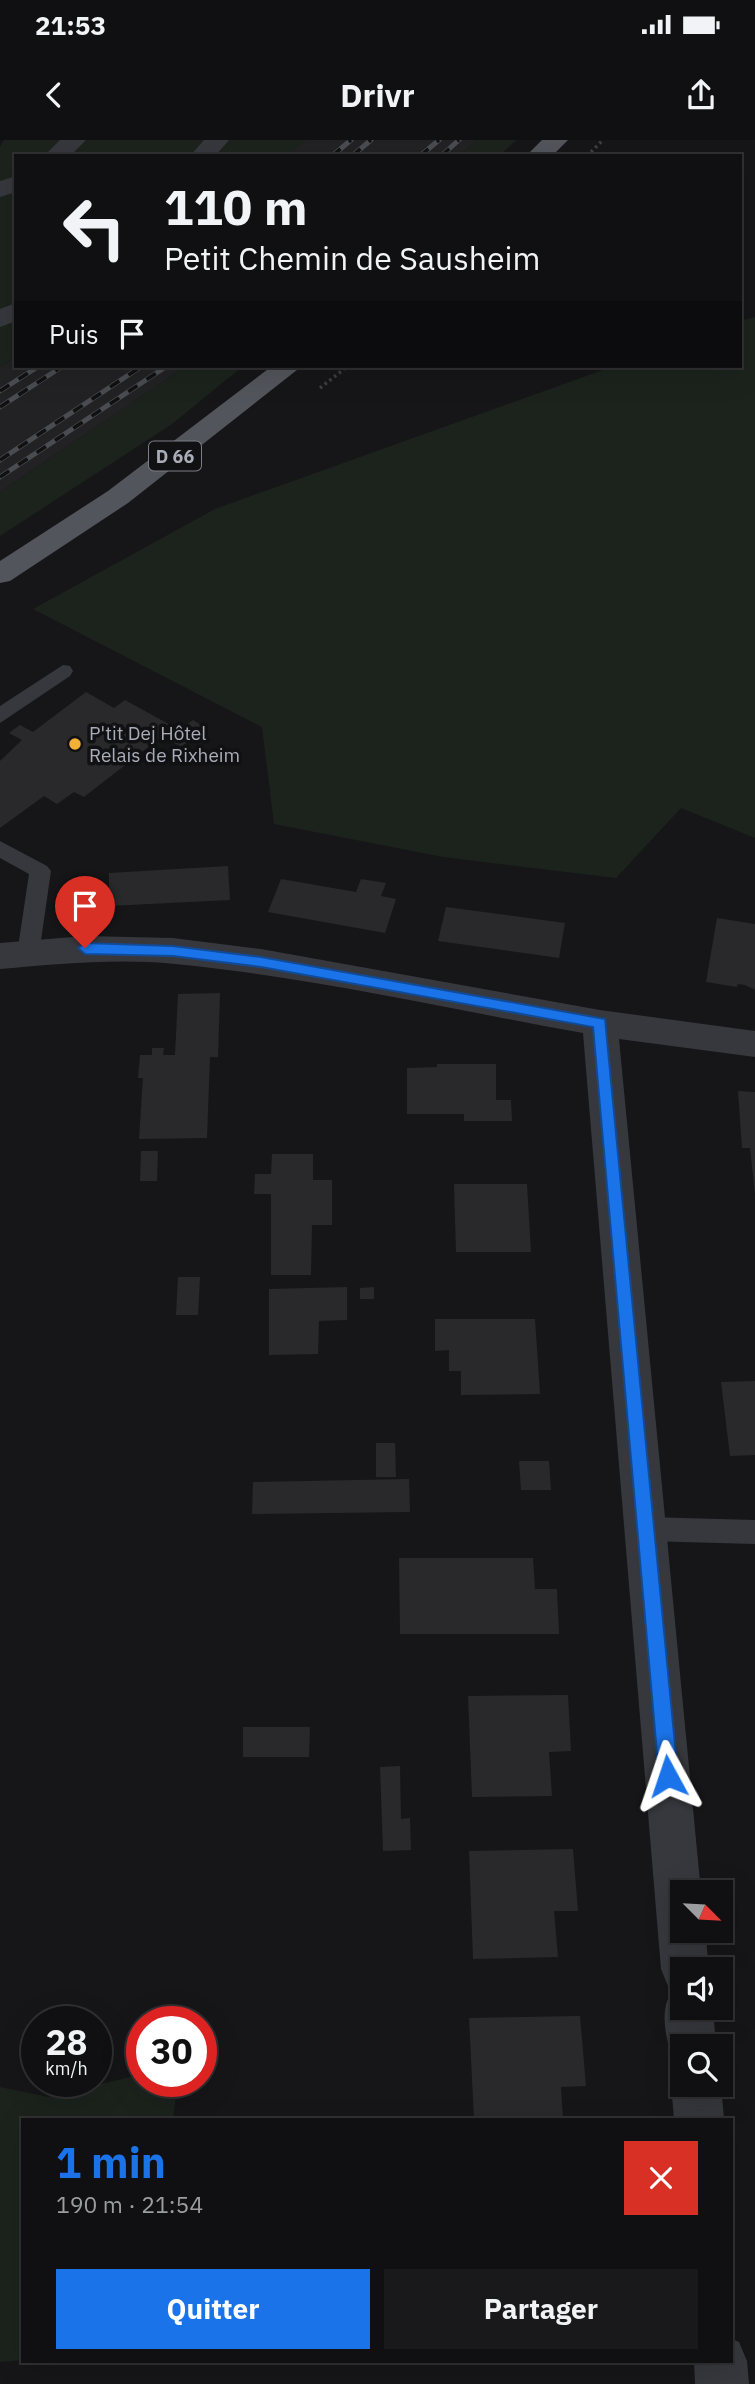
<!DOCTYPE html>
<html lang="fr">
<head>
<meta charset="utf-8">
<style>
  body { margin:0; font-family:"IBM Plex Sans",sans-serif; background:#19191b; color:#f1f3f6; height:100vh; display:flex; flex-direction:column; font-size:26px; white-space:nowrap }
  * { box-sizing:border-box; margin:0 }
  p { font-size:23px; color:#9c9d9f }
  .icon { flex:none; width:38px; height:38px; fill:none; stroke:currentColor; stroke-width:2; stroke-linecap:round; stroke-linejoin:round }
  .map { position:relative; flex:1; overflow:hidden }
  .details { position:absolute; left:21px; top:1978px; width:712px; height:245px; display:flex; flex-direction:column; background:#101012; border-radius:0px; box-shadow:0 7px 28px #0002,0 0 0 2px #303032 }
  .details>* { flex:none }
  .top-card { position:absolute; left:14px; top:14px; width:728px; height:214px; border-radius:0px; box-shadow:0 7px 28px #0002,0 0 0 2px #303032; background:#101012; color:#f1f3f6; overflow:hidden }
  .needle { width:46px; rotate:114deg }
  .buttons { position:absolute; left:670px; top:1740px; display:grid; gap:14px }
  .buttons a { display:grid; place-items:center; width:63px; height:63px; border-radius:0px; background:#101012; box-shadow:0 7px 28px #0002,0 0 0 2px #303032; font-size:35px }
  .speed { position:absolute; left:21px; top:1866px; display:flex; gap:14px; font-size:35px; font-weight:700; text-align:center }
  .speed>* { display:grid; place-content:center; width:91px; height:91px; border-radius:50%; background:#101012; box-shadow:0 7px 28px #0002,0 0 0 2px #303032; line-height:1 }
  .speed small { font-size:18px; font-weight:400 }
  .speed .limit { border:10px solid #d22; background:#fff; color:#111 }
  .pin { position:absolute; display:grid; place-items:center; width:60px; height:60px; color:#fff; margin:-72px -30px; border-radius:50% 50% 50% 0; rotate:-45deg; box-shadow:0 0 7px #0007 }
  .pin .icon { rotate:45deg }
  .me { position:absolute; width:77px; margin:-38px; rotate:355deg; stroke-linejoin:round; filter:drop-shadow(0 0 5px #0008) }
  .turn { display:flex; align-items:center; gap:24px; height:147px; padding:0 35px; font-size:32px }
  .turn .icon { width:91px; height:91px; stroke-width:2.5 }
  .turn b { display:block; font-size:49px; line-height:60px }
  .then { display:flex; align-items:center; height:66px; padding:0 35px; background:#0003; gap:14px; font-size:26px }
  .round { display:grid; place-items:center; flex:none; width:74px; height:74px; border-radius:0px; background:#19191b }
  .summary { display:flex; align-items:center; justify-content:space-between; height:119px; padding:0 35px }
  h1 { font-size:42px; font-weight:700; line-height:52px; color:#1a73e8 }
  .action { display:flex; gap:14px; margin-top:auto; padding:14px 35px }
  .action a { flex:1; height:80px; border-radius:0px; background:#1a73e8; color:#fff; font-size:28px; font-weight:700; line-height:80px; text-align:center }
  .action a+a { background:#19191b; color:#f1f3f6 }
  .status { display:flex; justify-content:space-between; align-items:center; height:49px; padding:0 35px; background:#101012; direction:ltr }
  .status svg { height:19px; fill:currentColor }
  header { display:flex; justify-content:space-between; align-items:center; height:91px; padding:0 35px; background:#101012; font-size:32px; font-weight:700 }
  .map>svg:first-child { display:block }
</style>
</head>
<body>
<div class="status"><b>21:53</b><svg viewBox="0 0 49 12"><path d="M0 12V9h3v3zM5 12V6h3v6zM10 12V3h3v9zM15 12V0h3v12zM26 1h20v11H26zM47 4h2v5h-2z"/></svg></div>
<header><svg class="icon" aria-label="back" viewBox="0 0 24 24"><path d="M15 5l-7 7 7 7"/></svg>Drivr<svg class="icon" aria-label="share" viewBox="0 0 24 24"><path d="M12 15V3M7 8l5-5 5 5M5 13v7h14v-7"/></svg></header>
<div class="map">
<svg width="755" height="2244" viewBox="0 0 755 2244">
  <rect width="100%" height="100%" fill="#161618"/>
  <g fill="#222225">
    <path d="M305,0H477L459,16H287Z"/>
    <path d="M16,217V226H186L0,352V227Z"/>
  </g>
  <g fill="#1c231d">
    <path d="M4,0H305L287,16H16V217L0,227V7Z"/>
    <path d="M477,0H517L498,16H459Z"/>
    <path d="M755,177V698L681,668L616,738L443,717L274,684L262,587L33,469L215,369L614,226H740V181Z"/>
    <path d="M186,226H243L172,284L0,396V352Z"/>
    <path d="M142,1934V1941H178L173,1979H23V2220L0,2222V1947L48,1957Z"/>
  </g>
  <g fill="#29292c">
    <path d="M86,552L114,568L125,560L174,587L84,657L74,652L57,664L44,656L0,688V621L22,600L9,593L20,585L33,592Z"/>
    <path d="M193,580L206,588L181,607L168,599Z"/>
    <path d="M228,726L230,760L109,766V733Z"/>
    <path d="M281,739L356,752L361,739L386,743L381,756L396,759L385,793L268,772Z"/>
    <path d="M446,767L565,783L559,818L438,801Z"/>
    <path d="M717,778L755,784V850L745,845L738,844L737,847L706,842Z"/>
    <path d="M220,853L218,917H210L207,998L139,999L143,938H138L140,915H152V908H164L163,915H175L178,854Z"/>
    <path d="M437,924H496V960H511L512,981H464V974H407V928L437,927Z"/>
    <path d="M738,951L755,952V1055L750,1008H742Z"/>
    <path d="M141,1011H158L157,1041H140Z"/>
    <path d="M272,1014H313V1040H332V1085H312L311,1135H271V1054H254L255,1034H271Z"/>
    <path d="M454,1044H527L531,1112H456Z"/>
    <path d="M178,1137H200L198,1175H176Z"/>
    <path d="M347,1147V1180L319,1181L318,1214L269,1215V1149Z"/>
    <path d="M374,1147V1159H360V1148Z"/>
    <path d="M435,1179H535L540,1254L461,1255V1231H449V1210L435,1211Z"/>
    <path d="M755,1241V1315L730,1316L721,1242Z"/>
    <path d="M376,1303H395L396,1337H376Z"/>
    <path d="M519,1321H549L551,1350H521Z"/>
    <path d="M409,1339L410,1372L252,1374L253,1342Z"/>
    <path d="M399,1418H533L535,1449H557L559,1494H400Z"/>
    <path d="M568,1555L571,1611L549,1612L552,1656L472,1657L468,1556Z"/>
    <path d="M243,1587H310L309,1617H243Z"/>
    <path d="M400,1626L401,1679L410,1678L411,1710L383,1711L380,1627Z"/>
    <path d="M573,1709L578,1771H554L558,1817L473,1819L469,1711Z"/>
    <path d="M580,1876L586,1946L561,1947L563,1979H474L469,1878Z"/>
  </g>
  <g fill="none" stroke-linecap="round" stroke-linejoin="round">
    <g stroke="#3d3f44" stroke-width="3.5" stroke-dasharray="2.5 3.5" stroke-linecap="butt">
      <path d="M591,12L603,0"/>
      <path d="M320,248L348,226"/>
    </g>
    <g fill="#37383d" fill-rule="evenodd">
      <path d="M63,525L70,526L73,531L70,536L0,583V566Z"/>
      <path d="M0,701L47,726L51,731L39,814L36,820H20L17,814L29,734L0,718Z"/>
      <path d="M646,1377L755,1380V1404L646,1401L637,1397L633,1389L637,1381Z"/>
    </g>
    <g fill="#37383d" fill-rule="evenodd">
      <path d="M60,0H86L70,16H44Z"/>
      <path d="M204,0H229L215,16H190Z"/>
      <path d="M16,36V52L0,57V41Z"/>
      <path d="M16,163V181L0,187V169Z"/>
      <path d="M85,796L173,798L261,809L600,870L755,891V917L619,899L701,1752H682V1790H705L709,1829H682V1867H713L716,1906H682V1944H721L724,1979H674L671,1944L681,1926L675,1923C666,1903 657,1865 675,1849L668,1846L661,1829L583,893C448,869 312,837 175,824C117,818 58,824 0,829V803Z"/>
      <path d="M732,2199L739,2202L747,2221L749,2244H695L694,2221H732Z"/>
    </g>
    <g fill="#53555c" fill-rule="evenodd">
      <path d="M542,0H568L552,16H526Z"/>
      <path d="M272,226H302L128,363L10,441L0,443V421L108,351Z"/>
    </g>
    <defs>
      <g id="rail">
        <path d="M332,16L351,0"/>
        <path d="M352,16L371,0"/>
        <path d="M420,16L439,0"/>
        <path d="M441,16L459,0"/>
        <path d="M0,251L39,226"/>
        <path d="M0,267L63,226"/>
        <path d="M0,320L142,226"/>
        <path d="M0,337L167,226"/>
      </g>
    </defs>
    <use href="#rail" stroke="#4a4c52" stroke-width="5"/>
    <use href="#rail" stroke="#111113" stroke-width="3.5" stroke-dasharray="11" stroke-linecap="butt"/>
  </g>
  <path fill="#1a73e8" stroke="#114b97" stroke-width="2" d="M85,803L173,806L261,817L605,879L678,1636L675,1643L668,1645L662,1643L659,1636L593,887L261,827L173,816L85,814L78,808Z"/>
  <circle fill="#f2b134" stroke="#111113" stroke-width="2.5" cx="75" cy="604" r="7"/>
  <g text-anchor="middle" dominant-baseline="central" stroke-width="7" stroke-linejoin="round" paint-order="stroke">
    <rect fill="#111113" stroke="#7b7e86" stroke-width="2" x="149" y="301.5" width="52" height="29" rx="5"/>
    <g font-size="18" font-weight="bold" fill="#a8adb8">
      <text x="175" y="316">D 66</text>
    </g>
    <g font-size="19" fill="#a8adb8" stroke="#111113" text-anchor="start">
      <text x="89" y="593">P'tit Dej Hôtel<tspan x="89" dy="22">Relais de Rixheim</tspan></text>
    </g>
  </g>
</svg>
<div class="buttons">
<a><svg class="needle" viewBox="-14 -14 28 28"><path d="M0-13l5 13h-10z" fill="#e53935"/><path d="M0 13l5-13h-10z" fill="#9c9d9f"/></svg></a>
<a><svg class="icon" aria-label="sound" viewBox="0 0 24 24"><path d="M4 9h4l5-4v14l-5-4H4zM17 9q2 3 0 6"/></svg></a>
<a><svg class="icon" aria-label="search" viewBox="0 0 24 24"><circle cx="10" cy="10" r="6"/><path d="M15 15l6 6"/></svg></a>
</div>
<div class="speed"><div>28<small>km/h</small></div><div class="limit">30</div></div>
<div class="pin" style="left:85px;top:808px;background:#d93025"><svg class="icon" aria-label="arrive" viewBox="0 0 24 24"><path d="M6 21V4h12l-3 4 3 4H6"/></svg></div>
<svg class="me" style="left:668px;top:1636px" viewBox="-20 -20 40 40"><path d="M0-17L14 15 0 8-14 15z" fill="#1a73e8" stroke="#fff" stroke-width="4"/></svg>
<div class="top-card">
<div class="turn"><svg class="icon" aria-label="left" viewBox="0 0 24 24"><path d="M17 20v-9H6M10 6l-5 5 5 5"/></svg><div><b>110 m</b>Petit Chemin de Sausheim</div></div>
<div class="then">Puis<svg class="icon" aria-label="arrive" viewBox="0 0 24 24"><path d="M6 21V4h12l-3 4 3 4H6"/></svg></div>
</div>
<section class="details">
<div class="summary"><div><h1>1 min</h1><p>190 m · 21:54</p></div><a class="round" style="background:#d93025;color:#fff"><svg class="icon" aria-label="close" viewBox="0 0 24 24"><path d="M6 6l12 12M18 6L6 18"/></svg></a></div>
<div class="action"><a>Quitter</a><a>Partager</a></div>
</section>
</div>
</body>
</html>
